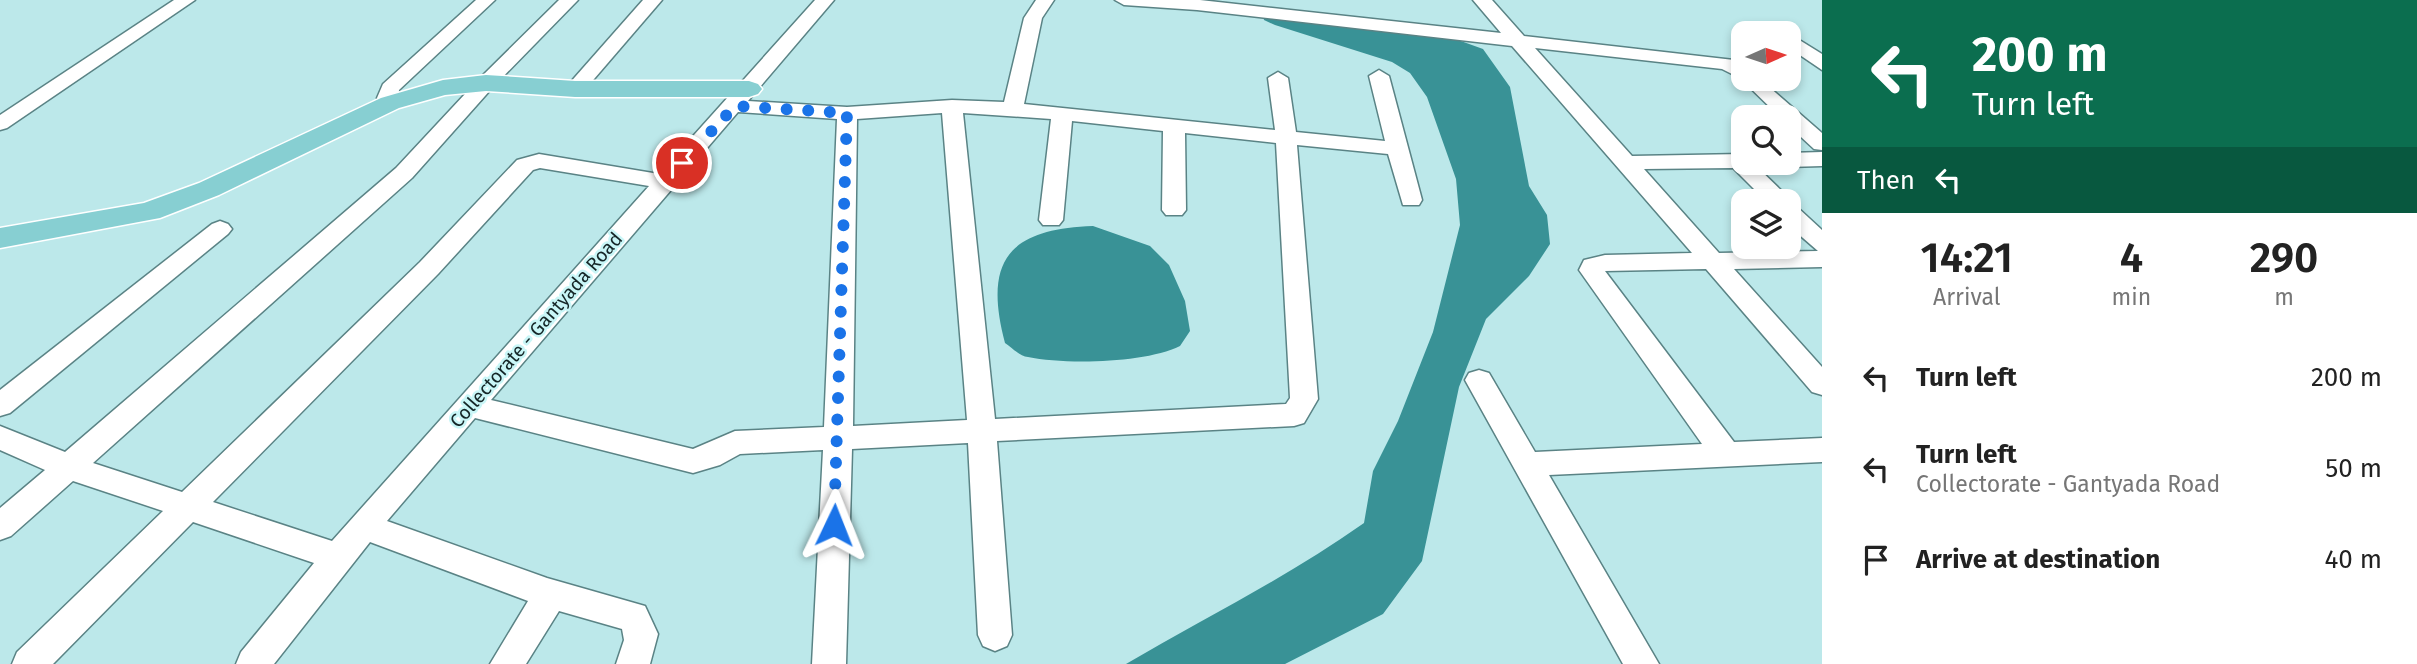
<!DOCTYPE html>
<html lang="en">
<head>
<meta charset="utf-8">
<style>
  body { margin:0; font-family:"Fira Sans",sans-serif; background:#f2f2f2; color:#222; height:100vh; display:flex; flex-direction:column; font-size:26px; white-space:nowrap }
  * { box-sizing:border-box; margin:0 }
  p { font-size:23px; color:#767676 }
  .icon { flex:none; width:38px; height:38px; fill:none; stroke:currentColor; stroke-width:2; stroke-linecap:round; stroke-linejoin:round }
  .map { position:relative; flex:1; overflow:hidden }
  .drawer { display:flex; flex-direction:column; background:#fff; width:595px }
  .drawer>* { flex:none }
  .top-card { background:#0b6e4f; color:#fff; overflow:hidden }
  .needle { width:46px; rotate:87deg }
  .buttons { position:absolute; left:1731px; top:21px; display:grid; gap:14px }
  .buttons a { display:grid; place-items:center; width:70px; height:70px; border-radius:14px; background:#fff; box-shadow:0 4px 10px #0003; font-size:35px }
  .pin { position:absolute; display:grid; place-items:center; width:60px; height:60px; color:#fff; margin:-30px; border:4px solid #fff; border-radius:50%; box-shadow:0 2px 7px #0007 }
  .me { position:absolute; width:77px; margin:-38px; rotate:2deg; stroke-linejoin:round; filter:drop-shadow(0 0 5px #0008) }
  .turn { display:flex; align-items:center; gap:24px; height:147px; padding:0 35px; font-size:32px }
  .turn .icon { width:91px; height:91px; stroke-width:2.5 }
  .turn b { display:block; font-size:49px; line-height:60px }
  .then { display:flex; align-items:center; height:66px; padding:0 35px; background:#0003; gap:14px; font-size:26px }
  .eta { display:flex; justify-content:space-evenly; align-items:center; height:119px; text-align:center }
  .eta b { font-size:42px; font-weight:600; line-height:49px }
  ul { padding:0; list-style:none }
  li { display:flex; align-items:center; gap:21px; height:91px; padding:0 35px }
  li div { flex:1 }
  li b { display:block; font-size:26px }
  li em { font-style:normal }
  main { display:flex; flex:1; min-height:0 }
  .map>svg:first-child { display:block }
</style>
</head>
<body>
<main>
<div class="map">
<svg width="1822" height="664" viewBox="0 0 1822 664">
  <rect width="100%" height="100%" fill="#bce8ea"/>
  <g fill="#399296">
    <path d="M1263,16L1377,28L1458,40L1483,49L1510,87L1529,186L1547,215L1550,244L1529,276L1486,319L1459,387L1422,561L1383,614L1285,664H1126C1206,617 1288,577 1364,523L1373,471L1398,421L1433,332L1460,225L1456,179L1427,97L1410,73L1392,62L1275,25L1264,20Z"/>
    <path d="M1093,226L1150,246L1169,265L1185,301L1190,331L1180,346C1146,363 1066,365 1028,357C1020,356 1012,348 1005,343C983,260 1009,229 1093,226Z"/>
  </g>
  <g fill="none" stroke-linecap="round" stroke-linejoin="round">
    <defs>
      <g id="minor">
        <path d="M174,0H195L7,128L0,130V115Z"/>
        <path d="M476,0H495L399,90L397,107H383L377,98L383,84Z"/>
        <path d="M559,0H578L493,87L412,178L93,463L182,492L420,262L517,160L539,154L659,174L815,0H834L748,101L847,107L952,100L1004,102L1024,18L1036,0H1054L1042,18L1024,104L1275,130L1268,78L1278,72L1288,78L1296,132L1385,141L1369,76L1379,70L1389,76L1422,200L1419,205H1403L1388,154L1297,145L1318,399L1304,423L1294,426L997,441L1012,635L1007,646L995,651L983,646L978,635L968,443L852,449L846,664H812L823,450L740,454L720,465L693,473L475,418L387,521L547,578L645,606L658,634L650,664H616L624,640L622,629L559,611L526,664H490L528,601L370,542L274,664H236L241,652L314,563L193,522L53,664H12L17,652L163,511L73,481L11,536L0,540V508L45,470L0,450V426L65,452L396,168L479,79ZM738,112L837,119L824,427L735,431L693,449L491,400ZM942,113L967,420L853,426L857,119ZM963,113L1051,119L1039,220L1043,225H1059L1063,220L1072,121L1163,131L1162,210L1166,215H1182L1186,210L1185,133L1276,143L1290,398L1286,404L995,419ZM540,168L649,186L332,541L213,502L438,274L533,170Z"/>
        <path d="M643,0H662L582,93H568L565,89L568,85Z"/>
        <path d="M1115,0H1200L1501,33L1473,0H1492L1524,36L1734,60L1743,65V79H1760L1822,133V150L1814,149L1788,125V117H1780L1740,78L1722,69L1535,48L1632,156L1743,154V163H1753L1787,196L1789,204L1796,206L1822,230V267L1734,269L1822,367V395L1812,392L1706,269L1605,271L1734,442L1822,438V462L1549,475L1659,664H1623L1465,380L1469,373L1479,370L1489,373L1535,452L1702,444L1579,270L1584,260L1605,255L1692,253L1512,46L1197,10L1124,5ZM1733,168L1766,201H1788V225L1818,251L1719,253L1644,169Z"/>
        <path d="M1801,41L1822,54V70L1794,51L1792,47Z"/>
        <path d="M1822,152V166L1788,167L1779,163H1788V153Z"/>
        <path d="M220,221L228,224L232,229L228,234L10,413L0,416V390L212,224Z"/>
      </g>
      <path id="major" d="M486,75L575,81H749L758,84L762,89L758,94L749,97H575L486,91L445,95L399,108L219,195L160,218L0,248V228L144,203L199,183L381,98L443,80Z"/>
    </defs>
    <use href="#minor" stroke="#5a8385" stroke-width="3"/>
    <use href="#major" stroke="#fff" stroke-width="3"/>
    <use href="#minor" fill="#fff" fill-rule="evenodd"/>
    <use href="#major" fill="#87cfd2" fill-rule="evenodd"/>
  </g>
  <g fill="none" stroke-linecap="round" stroke-linejoin="round">
    <path stroke="#1a73e8" stroke-width="12" stroke-dasharray="0 21.6" d="M682,163L735,106L847,113L834,525"/>
  </g>
  <g text-anchor="middle" dominant-baseline="central" stroke-width="5" stroke-linejoin="round" paint-order="stroke">
    <g font-size="19" fill="#152627" stroke="#c9f6f7">
      <text transform="translate(536 330) rotate(-49)">Collectorate - Gantyada Road</text>
    </g>
  </g>
</svg>
<div class="buttons">
<a><svg class="needle" viewBox="-14 -14 28 28"><path d="M0-13l5 13h-10z" fill="#e53935"/><path d="M0 13l5-13h-10z" fill="#767676"/></svg></a>
<a><svg class="icon" aria-label="search" viewBox="0 0 24 24"><circle cx="10" cy="10" r="6"/><path d="M15 15l6 6"/></svg></a>
<a><svg class="icon" aria-label="layers" viewBox="0 0 24 24"><path d="M12 4l9 5-9 5-9-5zM3 14l9 5 9-5"/></svg></a>
</div>
<div class="pin" style="left:682px;top:163px;background:#d93025"><svg class="icon" aria-label="arrive" viewBox="0 0 24 24"><path d="M6 21V4h12l-3 4 3 4H6"/></svg></div>
<svg class="me" style="left:834px;top:525px" viewBox="-20 -20 40 40"><path d="M0-17L14 15 0 8-14 15z" fill="#1a73e8" stroke="#fff" stroke-width="4"/></svg>
</div>
<section class="drawer">
<div class="top-card">
<div class="turn"><svg class="icon" aria-label="left" viewBox="0 0 24 24"><path d="M17 20v-9H6M10 6l-5 5 5 5"/></svg><div><b>200 m</b>Turn left</div></div>
<div class="then">Then<svg class="icon" aria-label="left" viewBox="0 0 24 24"><path d="M17 20v-9H6M10 6l-5 5 5 5"/></svg></div>
</div>
<div class="eta">
<div><b>14:21</b><p>Arrival</p></div>
<div><b>4</b><p>min</p></div>
<div><b>290</b><p>m</p></div>
</div>
<ul>
<li><svg class="icon" aria-label="left" viewBox="0 0 24 24"><path d="M17 20v-9H6M10 6l-5 5 5 5"/></svg><div><b>Turn left</b></div><em>200 m</em></li>
<li><svg class="icon" aria-label="left" viewBox="0 0 24 24"><path d="M17 20v-9H6M10 6l-5 5 5 5"/></svg><div><b>Turn left</b><p>Collectorate - Gantyada Road</p></div><em>50 m</em></li>
<li><svg class="icon" aria-label="arrive" viewBox="0 0 24 24"><path d="M6 21V4h12l-3 4 3 4H6"/></svg><div><b>Arrive at destination</b></div><em>40 m</em></li>
</ul>
</section>
</main>
</body>
</html>
